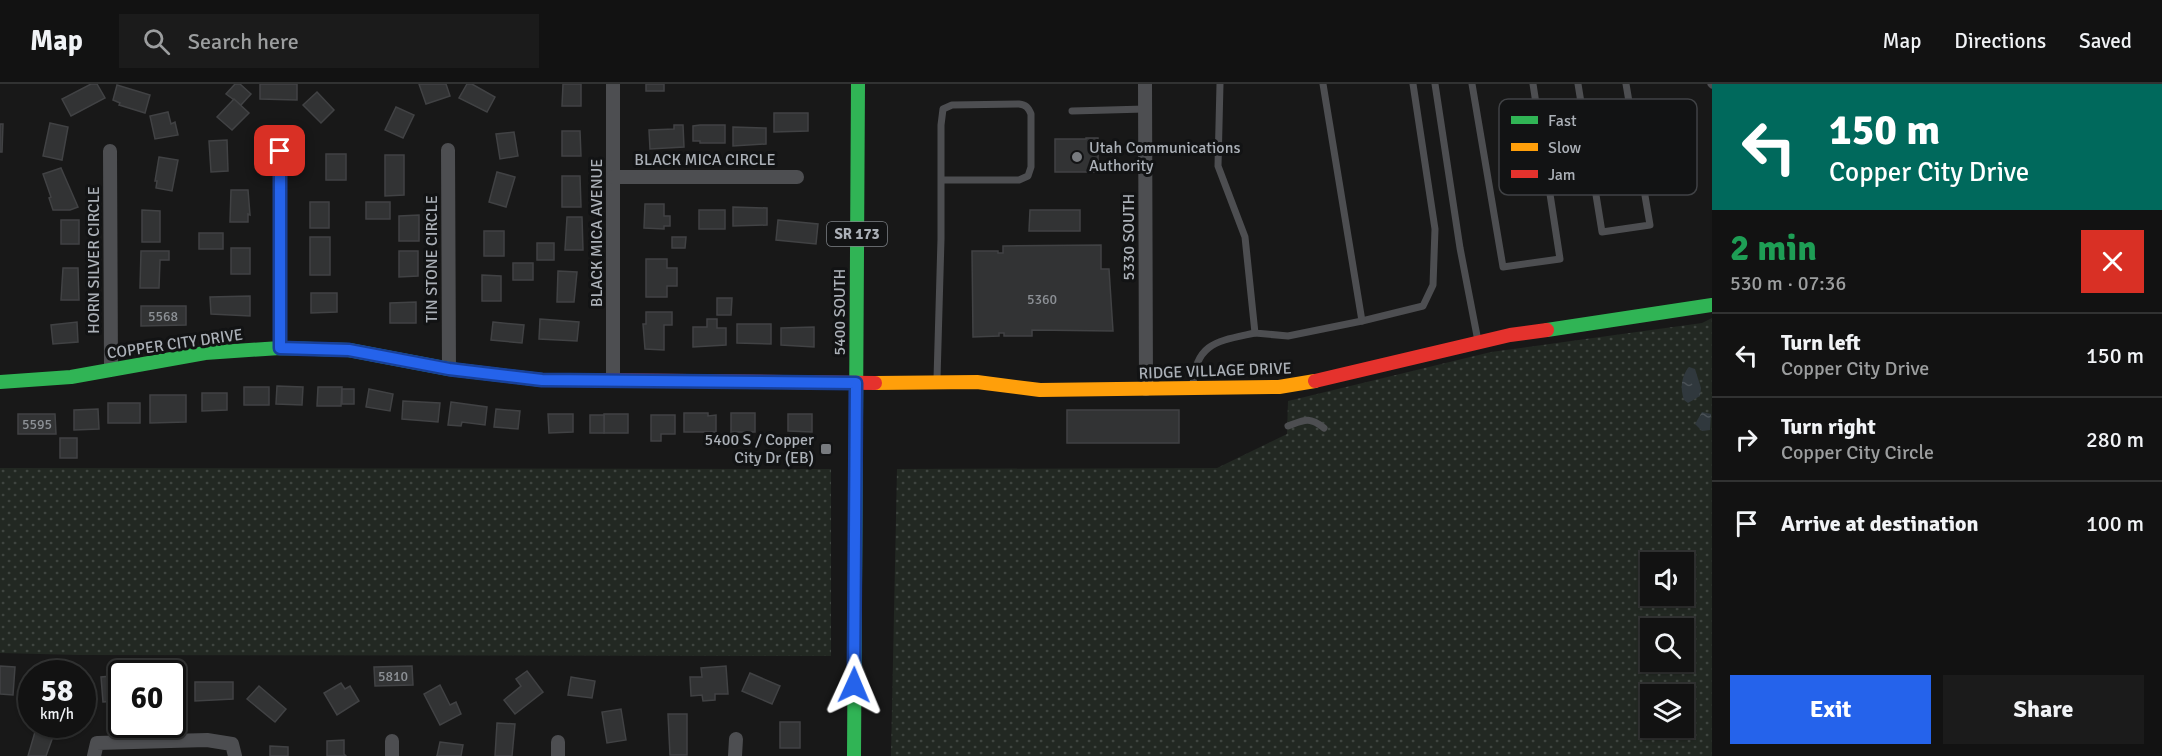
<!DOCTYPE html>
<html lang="en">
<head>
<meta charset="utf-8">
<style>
  body { margin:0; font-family:Signika,sans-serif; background:#1b1b1b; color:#f1f3f6; height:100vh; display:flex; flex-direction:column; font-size:22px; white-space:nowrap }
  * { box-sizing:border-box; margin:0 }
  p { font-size:20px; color:#9c9e9f }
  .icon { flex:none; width:33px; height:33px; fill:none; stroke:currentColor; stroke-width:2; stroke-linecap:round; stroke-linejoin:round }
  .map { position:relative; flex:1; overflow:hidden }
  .side { display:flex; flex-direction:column; background:#121212; width:450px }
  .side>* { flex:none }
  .hud { background:#00695c; color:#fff; overflow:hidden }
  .tools { position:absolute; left:1640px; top:468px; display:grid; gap:12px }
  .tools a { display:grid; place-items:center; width:54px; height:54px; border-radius:0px; background:#121212; box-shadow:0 2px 4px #0004,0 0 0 2px #313232; font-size:30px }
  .speed { position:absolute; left:18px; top:576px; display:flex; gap:12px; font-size:30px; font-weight:700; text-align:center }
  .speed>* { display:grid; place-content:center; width:78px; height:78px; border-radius:50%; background:#121212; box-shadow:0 2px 4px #0004,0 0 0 2px #313232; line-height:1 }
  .speed small { font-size:15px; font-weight:400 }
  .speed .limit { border:3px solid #111; border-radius:9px; background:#fff; color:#111 }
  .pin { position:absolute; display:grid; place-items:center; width:51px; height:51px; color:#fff; margin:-26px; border-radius:12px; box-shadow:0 3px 9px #0006 }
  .me { position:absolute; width:66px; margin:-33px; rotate:1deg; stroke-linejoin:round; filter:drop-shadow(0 0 4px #0008) }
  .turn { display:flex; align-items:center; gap:21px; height:126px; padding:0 18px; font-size:27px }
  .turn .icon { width:78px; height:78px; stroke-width:2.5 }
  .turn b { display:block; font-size:42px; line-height:51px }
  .round { display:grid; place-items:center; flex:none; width:63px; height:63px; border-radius:0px; background:#1b1b1b }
  .head { display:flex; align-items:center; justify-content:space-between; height:102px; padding:0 18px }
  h1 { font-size:36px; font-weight:800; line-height:45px; color:#1e9e55 }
  .primary-button { display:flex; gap:12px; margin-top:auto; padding:12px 18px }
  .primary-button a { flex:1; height:69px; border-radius:0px; background:#2563eb; color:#fff; font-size:24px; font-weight:800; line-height:69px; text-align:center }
  .primary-button a+a { background:#1b1b1b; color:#f1f3f6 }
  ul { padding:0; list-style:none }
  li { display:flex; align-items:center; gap:18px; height:84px; padding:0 18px; border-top:2px solid #313232 }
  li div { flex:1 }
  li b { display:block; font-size:22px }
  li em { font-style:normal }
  header { display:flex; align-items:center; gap:36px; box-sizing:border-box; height:84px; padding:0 30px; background:#121212; border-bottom:2px solid #313232 }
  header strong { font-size:28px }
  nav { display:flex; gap:33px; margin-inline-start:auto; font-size:21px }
  .search { width:420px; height:54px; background:#1b1b1b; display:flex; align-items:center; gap:15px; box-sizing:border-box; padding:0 21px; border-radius:0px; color:#9c9e9f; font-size:22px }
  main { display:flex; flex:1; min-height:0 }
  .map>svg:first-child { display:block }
</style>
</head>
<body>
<header>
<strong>Map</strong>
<div class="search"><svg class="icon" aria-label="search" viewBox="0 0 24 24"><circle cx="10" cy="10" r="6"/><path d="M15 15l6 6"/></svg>Search here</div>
<nav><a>Map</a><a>Directions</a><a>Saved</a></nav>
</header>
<main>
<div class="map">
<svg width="1712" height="672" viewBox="0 0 1712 672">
  <defs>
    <pattern id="grass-dots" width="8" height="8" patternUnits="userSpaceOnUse" patternTransform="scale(1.5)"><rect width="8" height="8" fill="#222822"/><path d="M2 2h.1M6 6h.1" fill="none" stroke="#3f4540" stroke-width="1.8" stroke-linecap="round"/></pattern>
    <pattern id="water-ripples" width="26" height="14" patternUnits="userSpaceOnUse" patternTransform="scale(1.5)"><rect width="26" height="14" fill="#30383d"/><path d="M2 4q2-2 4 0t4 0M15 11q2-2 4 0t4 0" fill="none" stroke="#4b5257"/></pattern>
  </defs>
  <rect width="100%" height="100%" fill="#181818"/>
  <g fill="url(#grass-dots)" fill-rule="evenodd">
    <path d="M1712,234V672H891L897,385L1217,384L1287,350L1288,317L1491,268L1702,239ZM1650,478H1683V512H1650ZM1650,544H1683V578H1650ZM1650,610H1683V644H1650Z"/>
    <path d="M0,384L831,385V572L78,571L0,569Z"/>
  </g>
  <g fill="url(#water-ripples)">
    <path d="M1689,283L1695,285L1701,304L1700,312L1688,319L1684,316C1680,305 1681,292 1689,283Z"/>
    <path d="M1702,328L1711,330L1710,346L1702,347L1695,340Z"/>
  </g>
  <g fill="#323334" stroke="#414244" stroke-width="1.5">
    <path d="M91,0H97L105,14L71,32L62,15Z"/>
    <path d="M235,0H240L251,10L241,21L226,10Z"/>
    <path d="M260,0H297V16L260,15Z"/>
    <path d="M419,0H446L450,12L426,20Z"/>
    <path d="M467,0H472L495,13L487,28L459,14Z"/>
    <path d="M563,0H581V22H562Z"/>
    <rect x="646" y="0" width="18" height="7"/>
    <path d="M117,1L150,11L145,29L119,21L120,19L113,16Z"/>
    <path d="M317,8L334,26L321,39L303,21Z"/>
    <path d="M234,15L249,29L232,46L217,33Z"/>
    <path d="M396,23L414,31L403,54L385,46Z"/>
    <path d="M168,28L171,40L175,38L178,51L155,55L150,32Z"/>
    <path d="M774,29H808V47L774,48Z"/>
    <path d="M50,39L68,43L62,76L43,72Z"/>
    <path d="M0,40H3L2,68H0Z"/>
    <path d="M674,41H683L684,63L650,65L649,46L674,45Z"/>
    <path d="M700,41H725V59H700V57H693V42Z"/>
    <path d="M733,43L766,44V60L733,62Z"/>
    <path d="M562,47H580L581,72H562Z"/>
    <path d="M514,48L518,72L500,75L496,50Z"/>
    <path d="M1086,54H1098V88H1055V55H1086Z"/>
    <path d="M227,56L228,87L211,88L209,57Z"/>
    <rect x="326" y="70" width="20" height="26"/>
    <path d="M385,71H404V111L385,112Z"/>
    <path d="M159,73L178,76L172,107L156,104L157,97H155Z"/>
    <path d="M61,84L78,123L70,126H53L49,114L51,113L43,90Z"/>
    <path d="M497,88L515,93L506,123L489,118Z"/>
    <path d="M562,92H580L581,123H562Z"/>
    <path d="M231,106H248L250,131L248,130V138H230Z"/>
    <rect x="310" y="118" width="19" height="26"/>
    <rect x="366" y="118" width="24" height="17"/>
    <path d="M645,120H664V132H670V142H664V145L644,144Z"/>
    <path d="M733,123L767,124V141L733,142Z"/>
    <path d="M142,126L160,127V158H142Z"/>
    <rect x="699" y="126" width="26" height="19"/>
    <path d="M1030,126H1080V147H1029Z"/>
    <path d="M419,131V157H399V132Z"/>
    <path d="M567,133H582L583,166H565Z"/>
    <rect x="61" y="136" width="18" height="24"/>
    <path d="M778,136L818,140L816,160L776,156Z"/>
    <rect x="484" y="147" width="20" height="25"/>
    <rect x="199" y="149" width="24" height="16"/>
    <rect x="310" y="153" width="20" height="38"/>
    <path d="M672,153H686L685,164H672Z"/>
    <rect x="537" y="159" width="17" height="17"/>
    <path d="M1101,161V185H1109L1113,247L1032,246V252H1004V249H999V252L973,253L972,167H998V169H1003V162Z"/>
    <rect x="231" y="164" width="19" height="26"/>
    <path d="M141,167H169V176H160L159,204H140Z"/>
    <path d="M399,167H418V192L399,193Z"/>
    <path d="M646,175H667V184H677V202H667V213H646Z"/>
    <rect x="513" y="179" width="20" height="17"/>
    <path d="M63,184H78L79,216H61Z"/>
    <path d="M558,187L577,188L574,218H557Z"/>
    <path d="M482,191L501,192V217H482Z"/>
    <path d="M311,209H337V228L311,229Z"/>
    <path d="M250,212V232L211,230L210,213Z"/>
    <path d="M717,214H732L731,231H717Z"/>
    <path d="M416,218V239H390V219Z"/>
    <path d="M141,222H186V241L141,242Z"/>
    <path d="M646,228H672V241H664V266L645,265L643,240H646Z"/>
    <path d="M540,235L579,238L577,257L539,255Z"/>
    <path d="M707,235H717V244H726V261L693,263V243H707Z"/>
    <path d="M77,238L78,258L53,260L51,241Z"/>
    <path d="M493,238L524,241L522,259L491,256Z"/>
    <path d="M737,240H771V260L737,259Z"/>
    <path d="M814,243V263L781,261V244Z"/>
    <path d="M277,302L303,303L302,321L276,320Z"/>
    <rect x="244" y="303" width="25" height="18"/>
    <path d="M318,303H342L341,322H317Z"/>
    <rect x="342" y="305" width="12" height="15"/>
    <path d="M369,305L393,310L390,327L366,323Z"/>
    <path d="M202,309H227V326L202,327Z"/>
    <path d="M150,311H186V338L150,339Z"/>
    <path d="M403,317L440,319L438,338L402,335Z"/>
    <path d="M451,318L487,323L485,341L462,338L461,342L448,341Z"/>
    <rect x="108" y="319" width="32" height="20"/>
    <path d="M98,325L99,345L74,346V326Z"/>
    <path d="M496,325L520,327L518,345L494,343Z"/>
    <rect x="1067" y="326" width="112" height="33"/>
    <path d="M684,329H708V332L716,331V348H684Z"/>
    <rect x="731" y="329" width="24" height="19"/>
    <path d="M18,330H55L56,350H18Z"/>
    <path d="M548,330H573V348L549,349Z"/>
    <rect x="604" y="330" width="24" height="19"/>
    <path d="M788,330H812V348L788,347Z"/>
    <rect x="590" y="331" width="14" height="18"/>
    <path d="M651,331H675V350H661V357H651Z"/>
    <rect x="60" y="354" width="17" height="20"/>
    <path d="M0,582L15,583L13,611L0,610Z"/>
    <path d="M412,582L413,601L375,602L374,583Z"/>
    <path d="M726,582L728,610H715V616L703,617L702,611L691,612L690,593H702L701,584Z"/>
    <path d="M527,587L543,608L515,630L504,616L521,602L516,595Z"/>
    <path d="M750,589L780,602L772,620L742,607Z"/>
    <path d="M122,591V613L117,614V617L103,618L101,593Z"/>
    <path d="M571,593L595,597L592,614L568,611Z"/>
    <path d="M195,598H233V615L195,617Z"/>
    <path d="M341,599L345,605L350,602L359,617L337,631L324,609Z"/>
    <path d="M440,601L450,621L456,618L461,630L440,641L424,610Z"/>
    <path d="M259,602L286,625L275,638L247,615Z"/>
    <rect x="172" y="604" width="12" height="19"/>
    <path d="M621,625L626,656L607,659L602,628Z"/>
    <path d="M668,630H687V671H670Z"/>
    <rect x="780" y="638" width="20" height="26"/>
    <path d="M497,639L515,640L512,672H495Z"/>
    <path d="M37,641L55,647L46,672H28Z"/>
    <path d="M344,656V670L346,672H327V657Z"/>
    <path d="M440,658L463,661L461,672H436H437Z"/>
    <path d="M270,662L288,663V672H270Z"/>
  </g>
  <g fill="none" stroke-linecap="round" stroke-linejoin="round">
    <g stroke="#4d4e51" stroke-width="7">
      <path d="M1220,0L1218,82L1245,153L1255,249L1288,252L1362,237L1423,222L1433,201L1435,145L1413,0"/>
      <path d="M1323,0L1362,237"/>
      <path d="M1435,0L1460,164L1478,257"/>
      <path d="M1472,0L1503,183L1560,175L1533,0"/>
      <path d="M1578,0L1602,148L1650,141L1626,0"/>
      <path d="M1711,0L1712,1"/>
      <path d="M1072,27L1145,25"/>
      <path d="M937,295L941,155V41L943,25L952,21L1019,20C1026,21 1028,23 1031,30V83L1028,92L1019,96H941"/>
      <path d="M1193,302C1195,258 1219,257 1255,249"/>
      <path d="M1288,342C1304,336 1309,332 1324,344"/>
    </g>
    <g stroke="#4d4e51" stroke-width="14">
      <path d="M613,0V297"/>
      <path d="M1145,0L1146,305"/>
      <path d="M448,66L449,285"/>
      <path d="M110,67L111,285"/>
      <path d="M280,67V264"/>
      <path d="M613,93H797"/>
      <path d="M392,657V672"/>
      <path d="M558,658V672"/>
      <path d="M94,672L97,659L207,656L232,660L235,672"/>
      <path d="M735,672L736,655"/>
    </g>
    <g stroke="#30b455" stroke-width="14">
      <path d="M1547,246L1712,221"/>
      <path d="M0,298L71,293L205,269L280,264L349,266L449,285L542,296H589"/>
      <path d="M854,672L858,0"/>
    </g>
    <path stroke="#ff9f0a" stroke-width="14" d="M875,299L977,298L1040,306L1279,303L1315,297"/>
    <g stroke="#e5322d" stroke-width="14">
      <path d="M589,296L875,299"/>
      <path d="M1315,297L1510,251L1547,246"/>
    </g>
  </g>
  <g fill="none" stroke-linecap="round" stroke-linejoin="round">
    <defs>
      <path id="route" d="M280,67V264L349,266L449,285L542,296L856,299L854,601"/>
    </defs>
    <use href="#route" stroke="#184099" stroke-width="15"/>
    <use href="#route" stroke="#2563eb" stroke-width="10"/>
  </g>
  <g fill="#787b7f" stroke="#121314" stroke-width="2">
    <circle cx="1077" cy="73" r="6"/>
    <rect x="820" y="359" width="12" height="12" rx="3"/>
  </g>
  <g text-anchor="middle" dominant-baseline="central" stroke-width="6" stroke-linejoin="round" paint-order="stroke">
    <g font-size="14" fill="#8d9196">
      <text x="1042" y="215">5360</text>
      <text x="163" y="232">5568</text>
      <text x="37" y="340">5595</text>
      <text x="393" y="592">5810</text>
    </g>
    <rect fill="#121314" stroke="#7d8186" stroke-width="1.5" x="827" y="138" width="60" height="24" rx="4.5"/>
    <g font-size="15" font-weight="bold" fill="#abb0b7">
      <text x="857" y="150">SR 173</text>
    </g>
    <g font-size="16" fill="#abb0b7" stroke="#121314" text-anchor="start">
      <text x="1089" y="64">Utah Communications<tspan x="1089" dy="18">Authority</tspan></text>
      <text x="814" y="356" text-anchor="end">5400 S / Copper<tspan x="814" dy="18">City Dr (EB)</tspan></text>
    </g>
    <g font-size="16" fill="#abb0b7" stroke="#121314">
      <text x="705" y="76">BLACK MICA CIRCLE</text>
      <text transform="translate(597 149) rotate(-90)">BLACK MICA AVENUE</text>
      <text transform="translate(1129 153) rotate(-90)">5330 SOUTH</text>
      <text transform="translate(432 175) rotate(-90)">TIN STONE CIRCLE</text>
      <text transform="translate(94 176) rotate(-90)">HORN SILVER CIRCLE</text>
      <text transform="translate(840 228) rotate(-90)">5400 SOUTH</text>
      <text transform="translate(175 260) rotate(-8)">COPPER CITY DRIVE</text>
      <text transform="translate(1215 287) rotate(-2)">RIDGE VILLAGE DRIVE</text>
    </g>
  </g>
  <rect x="1499" y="15" width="198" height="96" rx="9" fill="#121314" stroke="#404245" stroke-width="1.5"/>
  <rect x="1511" y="32" width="27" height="8" fill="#30b455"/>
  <rect x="1511" y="59" width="27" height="8" fill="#ff9f0a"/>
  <rect x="1511" y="86" width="27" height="8" fill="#e5322d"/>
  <g font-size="16" fill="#abb0b7">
    <text x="1548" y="42">Fast</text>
    <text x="1548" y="69">Slow</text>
    <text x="1548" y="96">Jam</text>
  </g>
</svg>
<div class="tools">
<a><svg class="icon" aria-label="sound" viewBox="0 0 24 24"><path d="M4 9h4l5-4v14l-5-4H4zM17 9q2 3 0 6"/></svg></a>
<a><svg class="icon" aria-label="search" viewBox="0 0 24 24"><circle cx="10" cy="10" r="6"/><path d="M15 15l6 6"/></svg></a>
<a><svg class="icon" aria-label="layers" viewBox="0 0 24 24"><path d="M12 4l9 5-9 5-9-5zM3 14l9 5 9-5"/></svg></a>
</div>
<div class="speed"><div>58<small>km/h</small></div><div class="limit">60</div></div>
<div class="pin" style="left:280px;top:67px;background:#d93025"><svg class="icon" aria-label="arrive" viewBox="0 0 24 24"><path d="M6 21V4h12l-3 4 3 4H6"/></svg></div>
<svg class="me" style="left:854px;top:601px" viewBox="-20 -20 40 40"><path d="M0-17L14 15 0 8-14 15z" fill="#2563eb" stroke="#fff" stroke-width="4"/></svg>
</div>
<section class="side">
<div class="hud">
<div class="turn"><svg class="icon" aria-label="left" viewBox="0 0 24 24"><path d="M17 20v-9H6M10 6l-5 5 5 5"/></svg><div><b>150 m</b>Copper City Drive</div></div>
</div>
<div class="head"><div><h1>2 min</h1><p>530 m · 07:36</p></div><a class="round" style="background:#d93025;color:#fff"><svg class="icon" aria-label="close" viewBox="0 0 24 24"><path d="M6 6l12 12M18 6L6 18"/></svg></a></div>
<ul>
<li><svg class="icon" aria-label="left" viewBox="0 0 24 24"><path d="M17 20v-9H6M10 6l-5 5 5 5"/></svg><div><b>Turn left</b><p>Copper City Drive</p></div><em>150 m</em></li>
<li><svg class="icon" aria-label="right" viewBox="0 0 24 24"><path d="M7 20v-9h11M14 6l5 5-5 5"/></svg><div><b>Turn right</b><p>Copper City Circle</p></div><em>280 m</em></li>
<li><svg class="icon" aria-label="arrive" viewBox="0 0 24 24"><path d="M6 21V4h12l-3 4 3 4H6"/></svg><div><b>Arrive at destination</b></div><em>100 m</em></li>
</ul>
<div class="primary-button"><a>Exit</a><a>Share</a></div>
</section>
</main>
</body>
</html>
